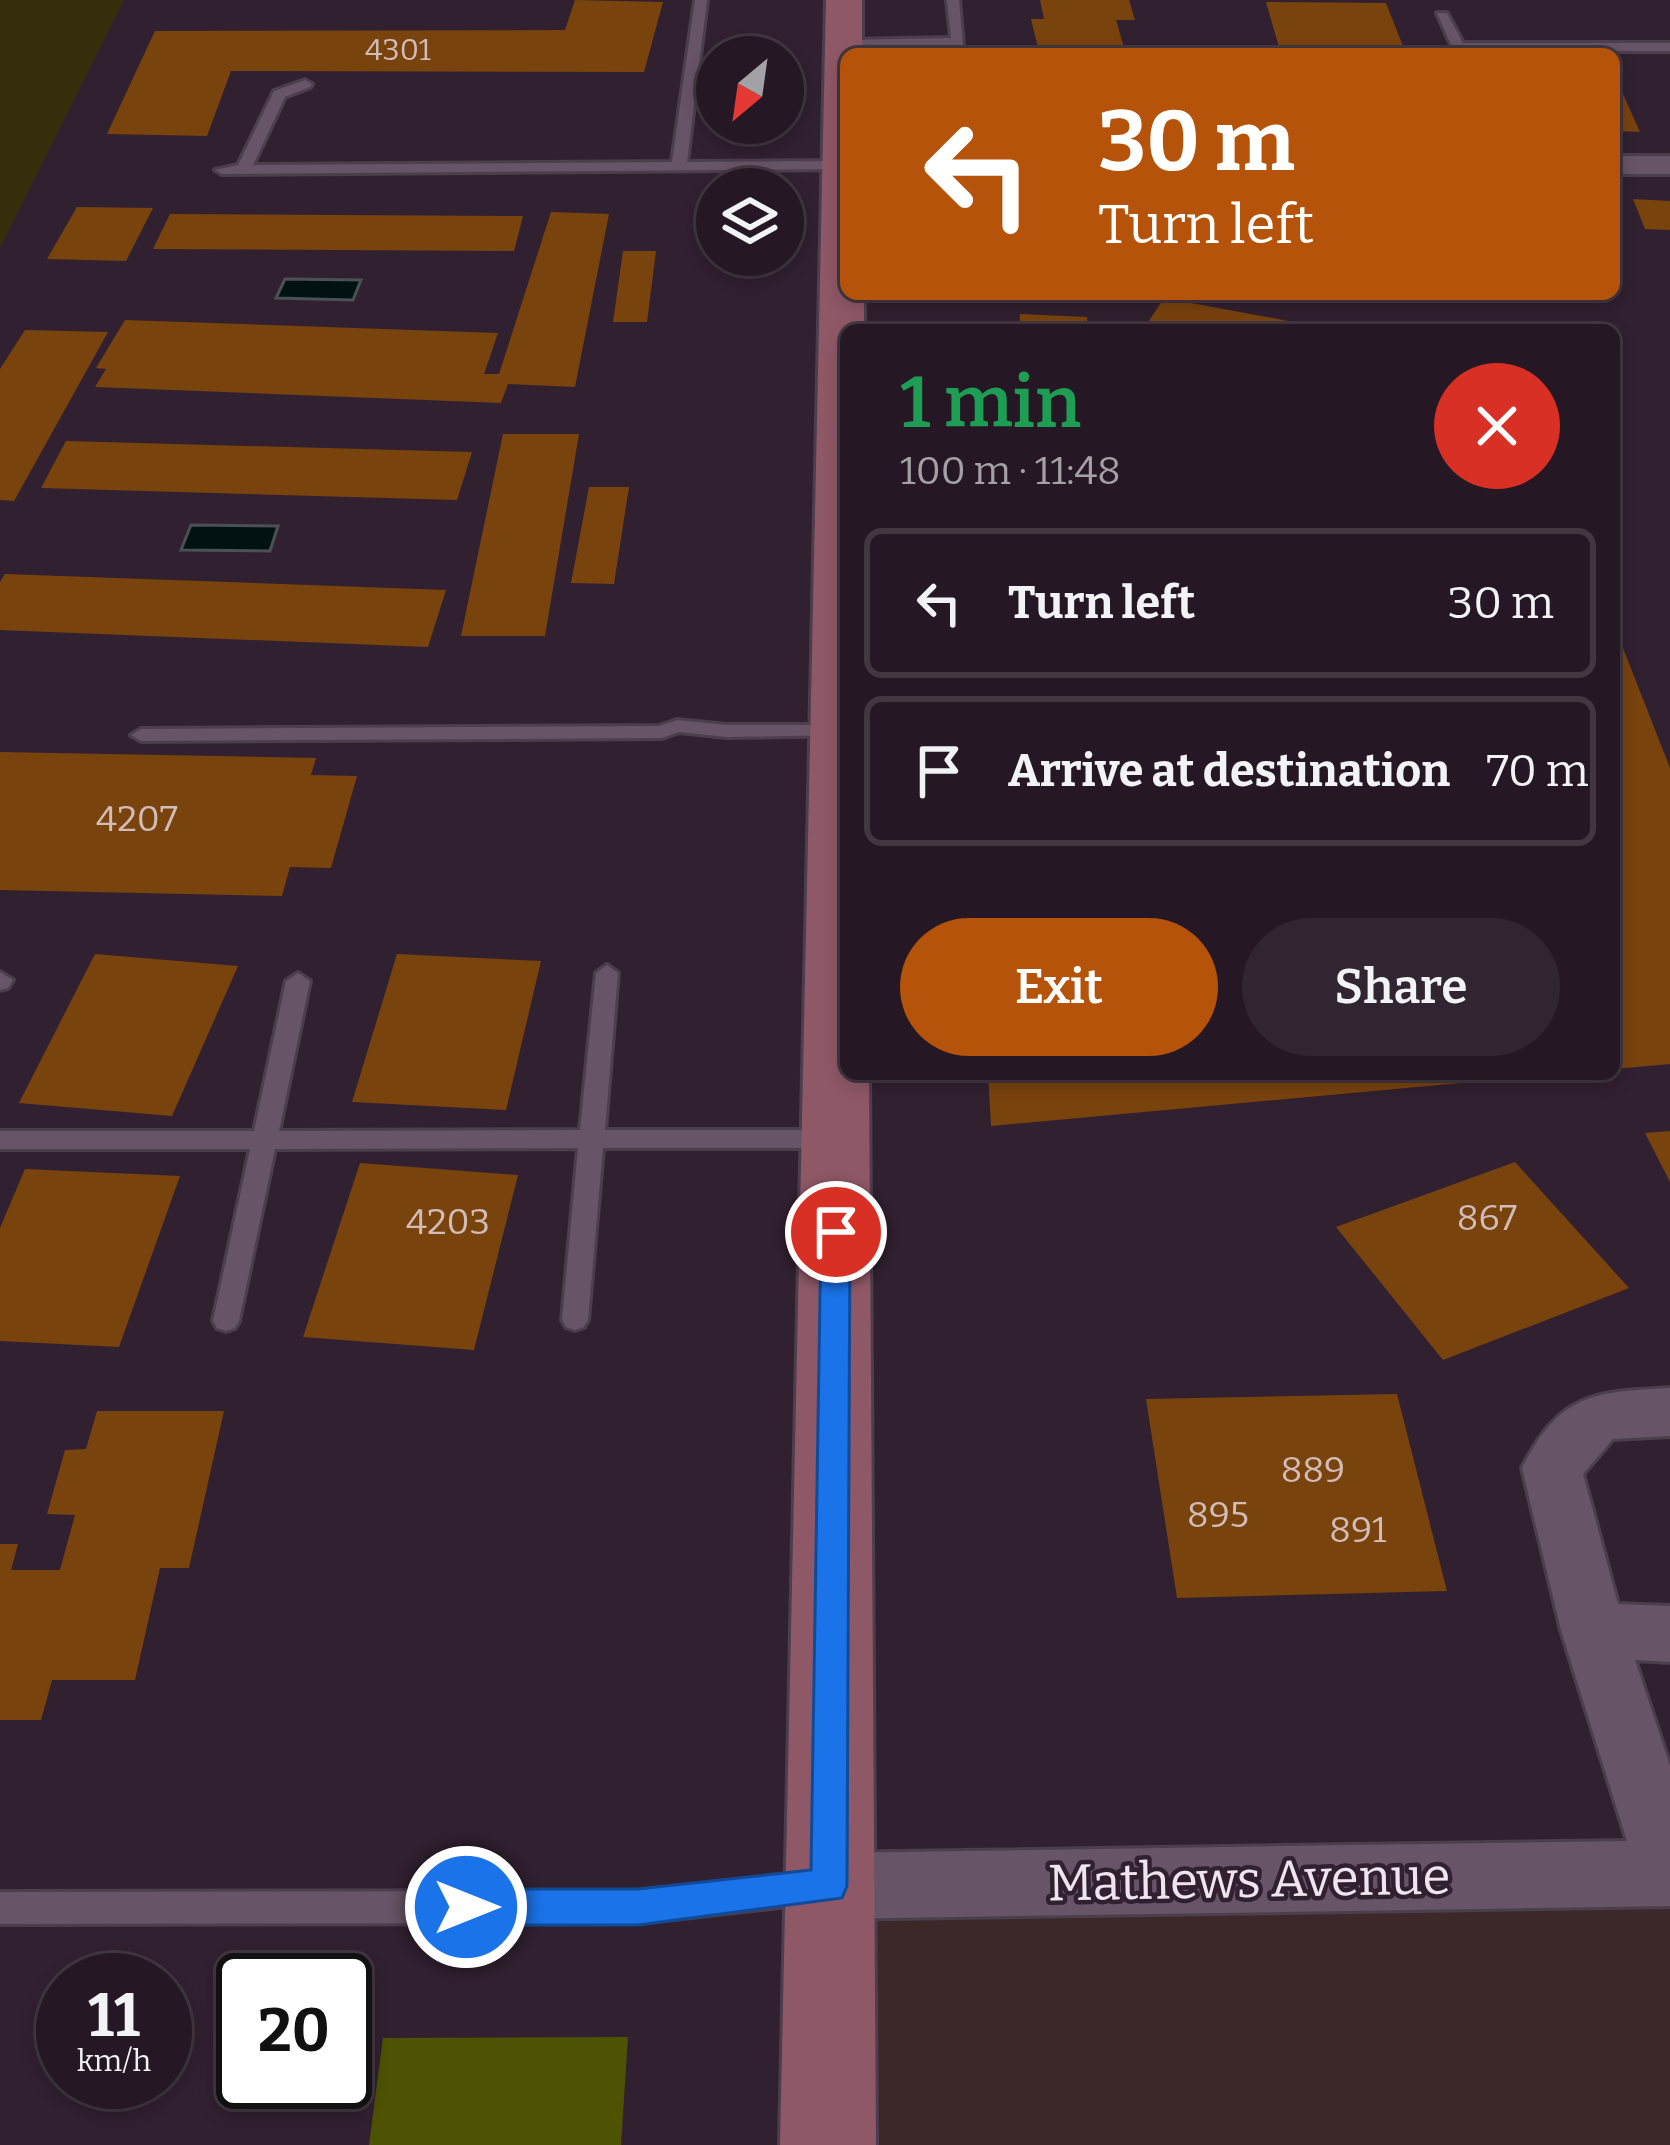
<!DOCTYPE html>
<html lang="en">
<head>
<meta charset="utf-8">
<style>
  body { margin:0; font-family:Bitter,serif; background:#312531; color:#f1f3f6; height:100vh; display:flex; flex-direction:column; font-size:45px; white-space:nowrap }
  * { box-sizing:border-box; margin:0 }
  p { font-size:39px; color:#a3a0a6 }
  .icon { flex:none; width:66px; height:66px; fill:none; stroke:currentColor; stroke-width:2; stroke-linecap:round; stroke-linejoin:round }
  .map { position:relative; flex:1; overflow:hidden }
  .side { position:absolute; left:840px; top:324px; width:780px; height:756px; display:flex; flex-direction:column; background:#251824; border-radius:18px; box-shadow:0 6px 18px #0003,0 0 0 3px #423741 }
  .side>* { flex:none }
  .banner { position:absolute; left:840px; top:48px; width:780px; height:252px; border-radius:18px; box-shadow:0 6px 18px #0003,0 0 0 3px #423741; background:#b45309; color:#fff; overflow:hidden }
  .needle { width:78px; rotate:209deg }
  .fabs { position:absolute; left:696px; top:36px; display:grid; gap:24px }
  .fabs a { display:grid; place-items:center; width:108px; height:108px; border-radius:50%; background:#251824; box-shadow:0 6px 18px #0003,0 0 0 3px #423741; font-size:60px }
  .speed { position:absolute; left:36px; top:1953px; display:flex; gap:24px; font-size:60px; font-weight:700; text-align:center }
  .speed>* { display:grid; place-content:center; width:156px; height:156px; border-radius:50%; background:#251824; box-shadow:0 6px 18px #0003,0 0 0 3px #423741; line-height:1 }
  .speed small { font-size:30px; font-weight:400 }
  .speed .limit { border:6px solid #111; border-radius:18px; background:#fff; color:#111 }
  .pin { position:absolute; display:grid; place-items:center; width:102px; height:102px; color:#fff; margin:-51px; border:6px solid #fff; border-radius:50%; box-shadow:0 3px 12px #0007 }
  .me { position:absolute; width:132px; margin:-66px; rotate:90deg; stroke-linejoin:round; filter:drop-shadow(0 0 9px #0008) }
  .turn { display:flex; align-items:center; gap:42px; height:252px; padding:0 60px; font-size:54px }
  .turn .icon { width:156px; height:156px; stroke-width:2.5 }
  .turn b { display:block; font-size:84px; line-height:102px }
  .round { display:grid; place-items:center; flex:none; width:126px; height:126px; border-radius:63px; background:#312531 }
  .head { display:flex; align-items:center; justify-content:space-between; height:204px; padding:0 60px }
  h1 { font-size:72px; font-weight:600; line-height:90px; color:#1e9e55 }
  .cta { display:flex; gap:24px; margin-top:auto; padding:24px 60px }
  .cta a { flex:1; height:138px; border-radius:72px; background:#b45309; color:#fff; font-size:48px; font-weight:600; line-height:138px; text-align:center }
  .cta a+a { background:#312531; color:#f1f3f6 }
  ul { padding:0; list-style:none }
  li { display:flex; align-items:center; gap:36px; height:150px; margin:0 24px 18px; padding:0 36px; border:6px solid #423741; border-radius:18px }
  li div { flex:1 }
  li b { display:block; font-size:45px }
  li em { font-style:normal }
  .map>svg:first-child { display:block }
</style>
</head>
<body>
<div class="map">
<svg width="1670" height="2145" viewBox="0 0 1670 2145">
  <rect width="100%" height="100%" fill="#312030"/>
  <path fill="#3c2828" d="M1670,1873V2145H828L829,1886Z"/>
  <path fill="#4d5302" d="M628,2037L621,2145H369L383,2038Z"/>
  <path fill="#362d0d" d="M0,0H124L0,248Z"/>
  <g fill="#021212" stroke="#495154" stroke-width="3">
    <path d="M285,279L361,280L353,300L276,298Z"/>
    <path d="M191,525L278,526L270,551L181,550Z"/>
  </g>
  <g fill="#79430e">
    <path d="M575,0L663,2L644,72L231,71L207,136L107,134L155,31L565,30Z"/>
    <path d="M1040,0H1129L1135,20H1116L1125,51L1039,52L1031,19H1044Z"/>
    <path d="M1266,2L1386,3L1406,54H1281Z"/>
    <path d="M1614,74L1640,132L1614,131Z"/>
    <path d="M1633,199L1670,201V230L1645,229Z"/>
    <path d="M77,207L153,208L126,261L47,259Z"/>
    <path d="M551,212L609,214L575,387L508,384L501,403L95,387L106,369L96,368L125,320L498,333L484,374H499Z"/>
    <path d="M170,214L523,216L514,251L153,249Z"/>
    <path d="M623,251H656L647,322H613Z"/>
    <path d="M1164,298L1294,322L1290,330H1143Z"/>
    <path d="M1020,314L1087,317L1088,330H1019Z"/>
    <path d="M25,330L108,332L14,501L0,500V369Z"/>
    <path d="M503,434H579L545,636H461Z"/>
    <path d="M66,441L472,452L457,500L41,488Z"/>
    <path d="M589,487H629L614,584L571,583Z"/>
    <path d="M5,574L446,590L428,647L0,630V582Z"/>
    <path d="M1614,625L1670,768V1064L1614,1069Z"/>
    <path d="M0,752L316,758L311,775L357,776L331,868L290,867L282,896L0,890Z"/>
    <path d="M95,954L238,966L172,1116L19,1103Z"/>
    <path d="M397,954L541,961L506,1110L352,1102Z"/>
    <path d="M988,1074H1526V1077L991,1126Z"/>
    <path d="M1670,1131V1182L1645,1133Z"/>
    <path d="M1515,1162L1629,1288L1443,1360L1336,1227Z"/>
    <path d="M360,1163L518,1175L474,1350L303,1337Z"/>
    <path d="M25,1169L180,1176L119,1347L0,1341V1228Z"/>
    <path d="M1397,1394L1447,1591L1177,1598L1146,1399Z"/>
    <path d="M97,1411H224L189,1568H160L135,1680H52L41,1720H0V1544H18L11,1570H60L75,1515L47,1514L65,1450L86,1449Z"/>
  </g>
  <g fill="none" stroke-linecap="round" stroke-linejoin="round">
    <defs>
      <g id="lane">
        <path d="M695,0H707L687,162L843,161L846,169L222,174L215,170L238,165L274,91L305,80L312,84L310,87L285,97L253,165L672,162Z"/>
        <path d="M947,0H959L963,45L844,48L837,44L844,40L951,38Z"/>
        <path d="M1437,13H1447L1463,43H1670V51H1459L1452,47Z"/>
        <path d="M677,720L727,725H839L846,727V735L727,737L679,732L662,738L141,741L131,735L141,729L659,726Z"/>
        <path d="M607,965L618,973L605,1130H834L843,1133L846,1139L843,1145L834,1148H603L588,1320L584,1327L575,1330L566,1327L562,1320L578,1148L275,1149L239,1321L235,1328L226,1331L217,1328L213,1321L250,1149H0V1131H254L286,981L298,973L310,981L279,1131L580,1130L596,973Z"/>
        <path d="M0,972L13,980L8,988L0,990Z"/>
        <path d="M814,1873L825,1877L830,1888L825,1899L814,1903L638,1923L0,1924V1892L638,1891Z"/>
      </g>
      <g id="street">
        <rect x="1614" y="156" width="56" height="18"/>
        <path d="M1670,1388V1436L1613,1439L1583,1474L1618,1604L1670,1606V1662L1635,1660L1670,1766V1906L829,1919L805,1909L795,1886L805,1863L829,1853L1627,1841L1561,1630L1522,1468C1560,1393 1594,1392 1670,1388Z"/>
      </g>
      <path id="secondary" d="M826,0H862V54H846V294H864V330H846V1074H869L876,2145H780Z"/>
    </defs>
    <use href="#lane" stroke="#4c3e4c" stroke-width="6"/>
    <use href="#street" stroke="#4c3e4c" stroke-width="6"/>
    <use href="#secondary" stroke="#4c3e4c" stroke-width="6"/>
    <use href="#lane" fill="#675466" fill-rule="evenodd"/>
    <use href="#street" fill="#675466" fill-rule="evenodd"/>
    <use href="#secondary" fill="#8f5867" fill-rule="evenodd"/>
  </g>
  <path fill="#1a73e8" stroke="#114b97" stroke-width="3" d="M836,1221L846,1224L850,1232L847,1886L842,1898L638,1925H466L453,1919L448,1907L453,1894L466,1889H638L811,1870L821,1232L825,1224Z"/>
  <g text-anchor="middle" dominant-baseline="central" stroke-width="9" stroke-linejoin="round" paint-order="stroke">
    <g font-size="30" fill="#d2bcb7">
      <text x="398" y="50">4301</text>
    </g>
    <g font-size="36" fill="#d2bcb7">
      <text x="137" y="819">4207</text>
      <text x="1487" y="1218">867</text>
      <text x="448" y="1222">4203</text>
      <text x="1313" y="1470">889</text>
      <text x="1218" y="1515">895</text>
      <text x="1358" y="1530">891</text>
    </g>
    <g font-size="51" fill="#efe4ef" stroke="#312030">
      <text transform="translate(1249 1880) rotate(-1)">Mathews Avenue</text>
    </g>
  </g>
</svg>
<div class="fabs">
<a><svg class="needle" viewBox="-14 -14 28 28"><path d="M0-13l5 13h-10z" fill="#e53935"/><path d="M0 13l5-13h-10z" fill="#a3a0a6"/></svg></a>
<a><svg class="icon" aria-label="layers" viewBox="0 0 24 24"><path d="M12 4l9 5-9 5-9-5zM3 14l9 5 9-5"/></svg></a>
</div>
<div class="speed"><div>11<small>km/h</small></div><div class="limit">20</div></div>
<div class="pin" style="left:836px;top:1232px;background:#d93025"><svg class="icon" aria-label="arrive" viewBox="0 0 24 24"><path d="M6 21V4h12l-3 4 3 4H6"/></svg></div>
<svg class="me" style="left:466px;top:1907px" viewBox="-20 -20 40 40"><circle r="17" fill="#1a73e8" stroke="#fff" stroke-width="3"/><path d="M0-11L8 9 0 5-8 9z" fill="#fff"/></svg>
<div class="banner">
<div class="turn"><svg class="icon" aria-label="left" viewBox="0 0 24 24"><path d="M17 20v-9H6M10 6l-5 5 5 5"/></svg><div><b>30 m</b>Turn left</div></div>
</div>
<section class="side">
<div class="head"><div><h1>1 min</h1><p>100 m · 11:48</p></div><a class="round" style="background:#d93025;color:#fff"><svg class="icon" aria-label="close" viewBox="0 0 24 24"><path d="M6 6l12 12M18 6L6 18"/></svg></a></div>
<ul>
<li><svg class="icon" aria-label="left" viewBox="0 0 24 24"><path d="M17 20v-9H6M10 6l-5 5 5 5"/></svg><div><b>Turn left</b></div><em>30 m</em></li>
<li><svg class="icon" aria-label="arrive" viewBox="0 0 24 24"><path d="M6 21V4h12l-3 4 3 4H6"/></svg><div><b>Arrive at destination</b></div><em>70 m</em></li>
</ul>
<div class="cta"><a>Exit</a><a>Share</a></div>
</section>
</div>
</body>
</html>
